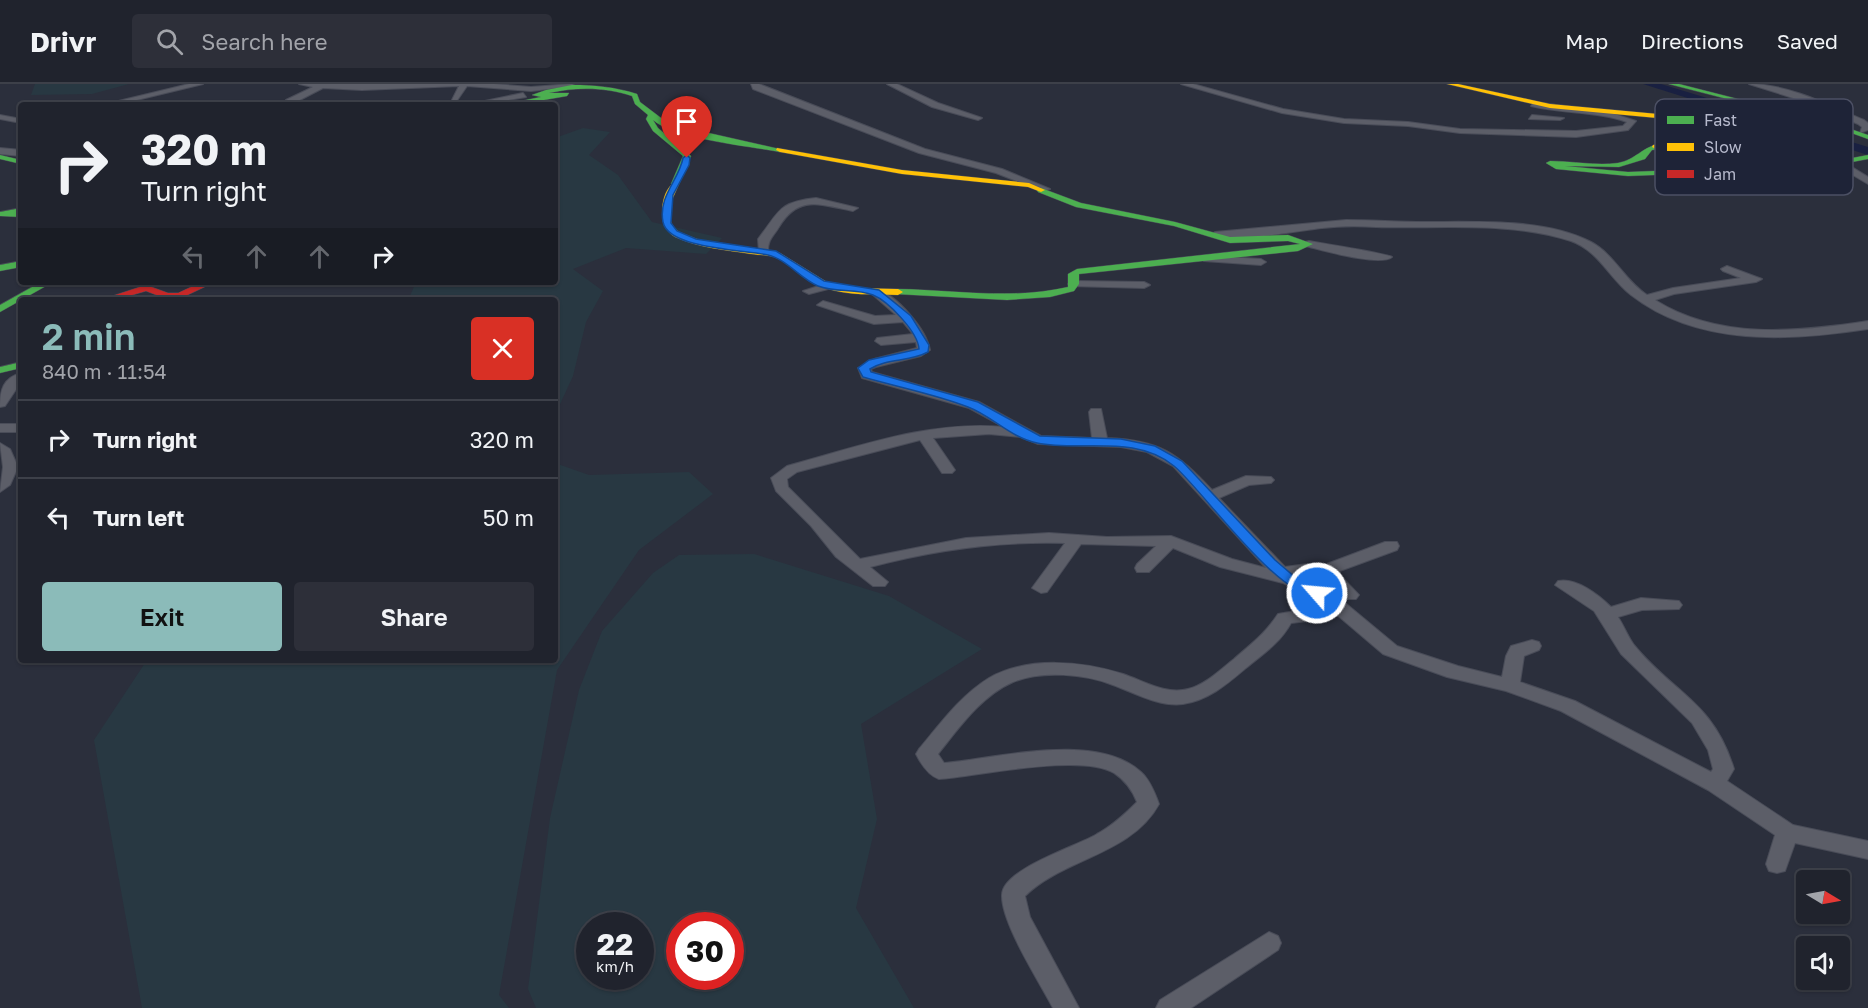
<!DOCTYPE html>
<html lang="en">
<head>
<meta charset="utf-8">
<style>
  body { margin:0; font-family:"Golos Text",sans-serif; background:#2d2f39; color:#f1f3f6; height:100vh; display:flex; flex-direction:column; font-size:22px; white-space:nowrap }
  * { box-sizing:border-box; margin:0 }
  p { font-size:20px; color:#a2a4aa }
  .icon { flex:none; width:33px; height:33px; fill:none; stroke:currentColor; stroke-width:2; stroke-linecap:round; stroke-linejoin:round }
  .map { position:relative; flex:1; overflow:hidden }
  .drawer { position:absolute; left:18px; top:213px; width:540px; height:366px; display:flex; flex-direction:column; background:#20232d; border-radius:6px; box-shadow:0 2px 4px #0004,0 0 0 2px #3d4049 }
  .drawer>* { flex:none }
  .guide { position:absolute; left:18px; top:18px; width:540px; height:183px; border-radius:6px; box-shadow:0 2px 4px #0004,0 0 0 2px #3d4049; background:#20232d; color:#f1f3f6; overflow:hidden }
  .needle { width:39px; rotate:100deg }
  .fabs { position:absolute; left:1796px; top:786px; display:grid; gap:12px }
  .fabs a { display:grid; place-items:center; width:54px; height:54px; border-radius:6px; background:#20232d; box-shadow:0 2px 4px #0004,0 0 0 2px #3d4049; font-size:30px }
  .speed { position:absolute; left:576px; top:828px; display:flex; gap:12px; font-size:30px; font-weight:700; text-align:center }
  .speed>* { display:grid; place-content:center; width:78px; height:78px; border-radius:50%; background:#20232d; box-shadow:0 2px 4px #0004,0 0 0 2px #3d4049; line-height:1 }
  .speed small { font-size:15px; font-weight:400 }
  .speed .limit { border:9px solid #d22; background:#fff; color:#111 }
  .pin { position:absolute; display:grid; place-items:center; width:51px; height:51px; color:#fff; margin:-62px -26px; border-radius:50% 50% 50% 0; rotate:-45deg; box-shadow:0 0 6px #0007 }
  .pin .icon { rotate:45deg }
  .me { position:absolute; width:66px; margin:-33px; rotate:297deg; stroke-linejoin:round; filter:drop-shadow(0 0 4px #0008) }
  .turn { display:flex; align-items:center; gap:21px; height:126px; padding:0 24px; font-size:27px }
  .turn .icon { width:78px; height:78px; stroke-width:2.5 }
  .turn b { display:block; font-size:42px; line-height:51px }
  .lanes { display:flex; align-items:center; height:57px; padding:0 24px; background:#0003; justify-content:center; gap:30px; direction:ltr }
  .lanes .off { opacity:.35 }
  .round { display:grid; place-items:center; flex:none; width:63px; height:63px; border-radius:6px; background:#2d2f39 }
  .overview { display:flex; align-items:center; justify-content:space-between; height:102px; padding:0 24px }
  h1 { font-size:36px; font-weight:600; line-height:45px; color:#8bbbb9 }
  .button { display:flex; gap:12px; margin-top:auto; padding:12px 24px }
  .button a { flex:1; height:69px; border-radius:6px; background:#8bbbb9; color:#111; font-size:24px; font-weight:600; line-height:69px; text-align:center }
  .button a+a { background:#2d2f39; color:#f1f3f6 }
  ul { padding:0; list-style:none }
  li { display:flex; align-items:center; gap:18px; height:78px; padding:0 24px; border-top:2px solid #3d4049 }
  li div { flex:1 }
  li b { display:block; font-size:22px }
  li em { font-style:normal }
  header { display:flex; align-items:center; gap:36px; box-sizing:border-box; height:84px; padding:0 30px; background:#20232d; border-bottom:2px solid #3d4049 }
  header strong { font-size:28px }
  nav { display:flex; gap:33px; margin-inline-start:auto; font-size:21px }
  .search { width:420px; height:54px; background:#2d2f39; display:flex; align-items:center; gap:15px; box-sizing:border-box; padding:0 21px; border-radius:6px; color:#a2a4aa; font-size:22px }
  .map>svg:first-child { display:block }
</style>
</head>
<body>
<header>
<strong>Drivr</strong>
<div class="search"><svg class="icon" aria-label="search" viewBox="0 0 24 24"><circle cx="10" cy="10" r="6"/><path d="M15 15l6 6"/></svg>Search here</div>
<nav><a>Map</a><a>Directions</a><a>Saved</a></nav>
</header>
<div class="map">
<svg width="1868" height="924" viewBox="0 0 1868 924">
  <rect width="100%" height="100%" fill="#2b2f3c"/>
  <g fill="#283842" fill-rule="evenodd">
    <path d="M35,0H129L92,10L31,11Z"/>
    <path d="M583,44L610,48L589,71L618,91L652,138L722,154L706,170L626,164L573,185L603,207L586,238L573,292L555,331V216H412L410,212L416,198H555V54Z"/>
    <path d="M555,379L589,391L689,388L713,410L639,466L557,586L499,911L509,924H142L94,656L147,576H555Z"/>
    <path d="M754,470L889,512L982,565L861,640L877,735L856,824L914,924H536L528,905L550,734L579,606L602,547L653,489L679,471ZM590,842H640V892H590ZM680,842H730V892H680Z"/>
  </g>
  <g fill="none" stroke-linecap="round" stroke-linejoin="round">
    <path fill="#192041" fill-rule="evenodd" d="M1643,0H1661L1868,63V71Z"/>
    <defs>
      <g id="street">
        <path d="M189,0H203L116,21H102Z"/>
        <path d="M299,0H494L531,3L572,0L575,2L531,7L467,2L456,18L452,16L459,2L362,6L323,4L292,20H286V16L313,3Z"/>
        <path d="M751,0H759L925,65L1002,85L1050,105L1042,107L996,89L919,69L753,5Z"/>
        <path d="M887,0H897L938,19L982,34L978,36L932,23Z"/>
        <path d="M1181,0H1193L1283,25L1344,35L1408,38L1460,45L1576,47L1623,42L1627,38C1596,27 1563,30 1531,22L1534,18L1608,28L1636,37L1628,46L1576,53L1460,49L1408,42L1344,39L1282,29Z"/>
        <path d="M1749,0C1788,0 1829,21 1864,36L1868,39V46L1860,49L1862,43L1858,40L1809,19Z"/>
        <path d="M523,9L526,13L484,20L480,18Z"/>
        <path d="M0,31L21,35V39L0,35Z"/>
        <path d="M1532,31L1564,34L1560,36L1529,35Z"/>
        <path d="M0,64L21,66V72L0,70Z"/>
        <path d="M1836,77H1842L1868,93V100L1836,81Z"/>
        <path d="M816,114L858,124L853,127C821,121 799,110 779,143C773,153 768,155 768,167L759,169L758,155C780,127 778,118 816,114Z"/>
        <path d="M1346,136C1372,136 1398,138 1424,138C1475,138 1545,134 1591,158C1614,170 1625,197 1647,211L1673,204L1741,194L1723,187L1721,185L1727,182L1762,195L1756,198L1674,210L1655,216C1719,256 1797,248 1868,237V245C1790,257 1698,263 1631,211C1609,194 1599,167 1571,157C1510,137 1440,145 1376,143C1358,142 1340,142 1322,144C1302,146 1223,161 1210,151L1215,148Z"/>
        <path d="M1309,157C1321,159 1389,170 1392,173C1380,183 1322,166 1305,162V158Z"/>
        <path d="M1208,172L1261,175L1266,178L1261,181L1204,177L1203,175Z"/>
        <path d="M1074,197L1144,198L1150,201L1144,204L1070,202L1068,200Z"/>
        <path d="M828,199L834,202L832,204L809,210L803,207Z"/>
        <path d="M876,205C897,211 926,245 930,266L921,272L876,283L871,285L872,288L979,318L1041,352L1092,354L1089,328L1091,325H1101L1107,354C1160,356 1177,369 1212,406L1246,392L1271,393L1274,396L1271,399L1249,401L1219,414L1285,483L1307,480L1324,481L1385,458H1397L1399,462L1397,466L1337,488L1359,511L1356,515H1344L1316,490L1295,492L1344,518L1397,562L1458,582L1502,593L1506,572L1511,562L1532,556L1539,558L1541,562L1539,566L1524,572L1520,598L1575,617L1711,688L1713,685L1708,666L1692,639L1621,570L1594,527L1555,501L1558,497C1576,493 1599,511 1611,523L1641,514L1679,517L1682,521L1679,525L1642,526L1618,533C1624,542 1628,553 1634,561C1674,610 1713,617 1734,685L1727,697L1793,741L1868,757V775L1795,759L1785,787L1777,789L1769,787L1766,780L1775,751L1708,706L1561,627L1506,607L1447,593L1383,570L1336,530L1324,535L1291,539C1280,559 1263,570 1246,584C1227,600 1209,616 1183,620C1159,623 1135,609 1113,601C1085,590 1042,586 1013,598C981,612 959,644 938,670L944,679C1000,674 1096,647 1141,688C1150,696 1155,709 1159,720C1131,771 1064,774 1025,812L1030,833L1079,924H1053C1039,897 1001,839 1002,811C1002,785 1078,762 1097,750C1112,742 1125,730 1137,718C1132,706 1126,697 1114,689C1081,669 979,692 939,695C928,691 921,680 916,670L919,665C940,640 961,611 989,594C1028,572 1082,577 1123,590C1144,597 1166,611 1188,605C1205,601 1220,586 1234,575C1252,559 1264,551 1278,530L1324,522L1283,499L1220,483L1173,464L1149,488H1137L1135,484L1137,480L1156,462L1081,460L1047,508L1041,509L1032,504L1065,459C999,457 934,466 870,483L888,498L885,502H873L836,473L811,442L776,407L771,394L787,382C858,363 930,336 1004,343L969,324L862,294L858,284L874,275L917,264L916,258L881,261L875,257L877,254L913,250L903,238L874,240L817,221L823,217L875,232L896,231L872,210V206ZM989,350L1021,353L1038,360L1121,363L1147,368L1173,382L1266,484L1232,475L1171,452L1107,453L1049,449L966,454L860,475L788,403L787,395L797,388L920,356L942,389H952L955,386L933,354Z"/>
        <path d="M21,289V298L5,322L0,323C0,306 3,294 21,289Z"/>
        <rect x="0" y="340" width="21" height="8"/>
        <path d="M0,359L10,365L18,383L10,401L0,408L3,383Z"/>
        <path d="M1269,848L1278,852L1281,859L1278,866L1191,924H1156L1160,916Z"/>
      </g>
      <g id="fast">
        <path d="M1669,0H1679L1836,40L1868,51V55L1832,42Z"/>
        <path d="M572,1C594,1 615,3 637,10L640,18L669,40L784,66L780,68C749,62 675,55 653,36L658,44L691,72L679,100L675,102L671,100L683,72L653,47L646,35L648,31L635,20L632,12C605,3 577,3 549,9H569L567,12L515,21H501L541,13L532,11L546,6Z"/>
        <path d="M1656,61L1660,63L1659,65L1652,66L1645,75L1619,83L1565,82L1628,88L1654,87L1722,75L1810,82L1868,71V75L1810,86L1722,79L1654,91L1628,92L1556,85L1546,79L1550,77C1572,77 1596,82 1618,79C1635,76 1643,63 1656,61Z"/>
        <path d="M0,71L21,76V80L0,75Z"/>
        <path d="M1041,104L1081,119L1175,138L1230,153L1288,151L1313,160L1298,167L1079,190V200L1074,207L1050,213L1007,216L895,210L893,208L898,205C955,206 1011,216 1068,203V190L1077,185L1300,160L1288,157L1230,159L1174,142L1076,123L1038,108L1037,106Z"/>
        <path d="M21,124V133L0,132V128Z"/>
        <path d="M21,177V183L0,187V181Z"/>
        <path d="M41,198H53L0,228V221Z"/>
        <path d="M21,278V284L0,289V283Z"/>
      </g>
      <g id="slow">
        <path d="M1447,0H1458L1550,20L1658,30L1686,41L1692,57L1656,65L1652,63L1653,61L1685,56L1681,43L1657,34L1550,24Z"/>
        <path d="M777,64L902,86L1029,99L1045,106L1041,108L1028,103L902,90L780,68L776,66Z"/>
        <path d="M675,98L679,100L672,116L670,135L673,143L679,148L702,157L780,169L830,200L853,204L898,205L903,208L898,211C874,210 848,212 825,204C807,198 792,179 774,173C767,171 758,171 751,170C726,166 699,164 675,153C657,144 659,107 675,98Z"/>
      </g>
      <path id="jam" d="M202,198H215L179,215H167L146,207L115,216H100L146,201L168,209H178Z"/>
    </defs>
    <use href="#street" stroke="#494c58" stroke-width="2"/>
    <use href="#fast" stroke="#494c58" stroke-width="1"/>
    <use href="#slow" stroke="#494c58" stroke-width="1"/>
    <use href="#jam" stroke="#494c58" stroke-width="1"/>
    <use href="#street" fill="#5c5e68" fill-rule="evenodd"/>
    <use href="#fast" fill="#4caf50" fill-rule="evenodd"/>
    <use href="#slow" fill="#ffc107" fill-rule="evenodd"/>
    <use href="#jam" fill="#c62828" fill-rule="evenodd"/>
  </g>
  <path fill="#1a73e8" stroke="#114b97" stroke-width="1.5" d="M687,71L690,74L689,81L673,111L671,139L677,147L696,155L776,167L824,197L879,206L911,232L929,261L928,268C910,278 887,274 870,285L871,288L978,318L1040,352L1121,355L1155,362L1182,377L1275,476L1295,493L1322,506L1324,509L1322,512C1283,522 1203,406 1174,382C1135,350 1082,368 1037,359C1011,354 992,332 968,323C935,310 897,303 863,293L858,284L869,276L919,265C918,248 888,217 873,211C856,204 835,209 818,202C801,195 786,175 768,171C745,166 668,165 663,138C658,112 679,96 683,74Z"/>
  <rect x="1655" y="15" width="198" height="96" rx="9" fill="#1e2337" stroke="#4c5064" stroke-width="1.5"/>
  <rect x="1667" y="32" width="27" height="8" fill="#4caf50"/>
  <rect x="1667" y="59" width="27" height="8" fill="#ffc107"/>
  <rect x="1667" y="86" width="27" height="8" fill="#c62828"/>
  <g font-size="16" fill="#b6b9cc">
    <text x="1704" y="42">Fast</text>
    <text x="1704" y="69">Slow</text>
    <text x="1704" y="96">Jam</text>
  </g>
</svg>
<div class="fabs">
<a><svg class="needle" viewBox="-14 -14 28 28"><path d="M0-13l5 13h-10z" fill="#e53935"/><path d="M0 13l5-13h-10z" fill="#a2a4aa"/></svg></a>
<a><svg class="icon" aria-label="sound" viewBox="0 0 24 24"><path d="M4 9h4l5-4v14l-5-4H4zM17 9q2 3 0 6"/></svg></a>
</div>
<div class="speed"><div>22<small>km/h</small></div><div class="limit">30</div></div>
<div class="pin" style="left:687px;top:74px;background:#d93025"><svg class="icon" aria-label="arrive" viewBox="0 0 24 24"><path d="M6 21V4h12l-3 4 3 4H6"/></svg></div>
<svg class="me" style="left:1317px;top:509px" viewBox="-20 -20 40 40"><circle r="17" fill="#1a73e8" stroke="#fff" stroke-width="3"/><path d="M0-11L8 9 0 5-8 9z" fill="#fff"/></svg>
<div class="guide">
<div class="turn"><svg class="icon" aria-label="right" viewBox="0 0 24 24"><path d="M7 20v-9h11M14 6l5 5-5 5"/></svg><div><b>320 m</b>Turn right</div></div>
<div class="lanes"><svg class="icon off" aria-label="left" viewBox="0 0 24 24"><path d="M17 20v-9H6M10 6l-5 5 5 5"/></svg><svg class="icon off" aria-label="ahead" viewBox="0 0 24 24"><path d="M12 20V5M6 11l6-6 6 6"/></svg><svg class="icon off" aria-label="ahead" viewBox="0 0 24 24"><path d="M12 20V5M6 11l6-6 6 6"/></svg><svg class="icon" aria-label="right" viewBox="0 0 24 24"><path d="M7 20v-9h11M14 6l5 5-5 5"/></svg></div>
</div>
<section class="drawer">
<div class="overview"><div><h1>2 min</h1><p>840 m · 11:54</p></div><a class="round" style="background:#d93025;color:#fff"><svg class="icon" aria-label="close" viewBox="0 0 24 24"><path d="M6 6l12 12M18 6L6 18"/></svg></a></div>
<ul>
<li><svg class="icon" aria-label="right" viewBox="0 0 24 24"><path d="M7 20v-9h11M14 6l5 5-5 5"/></svg><div><b>Turn right</b></div><em>320 m</em></li>
<li><svg class="icon" aria-label="left" viewBox="0 0 24 24"><path d="M17 20v-9H6M10 6l-5 5 5 5"/></svg><div><b>Turn left</b></div><em>50 m</em></li>
</ul>
<div class="button"><a>Exit</a><a>Share</a></div>
</section>
</div>
</body>
</html>
